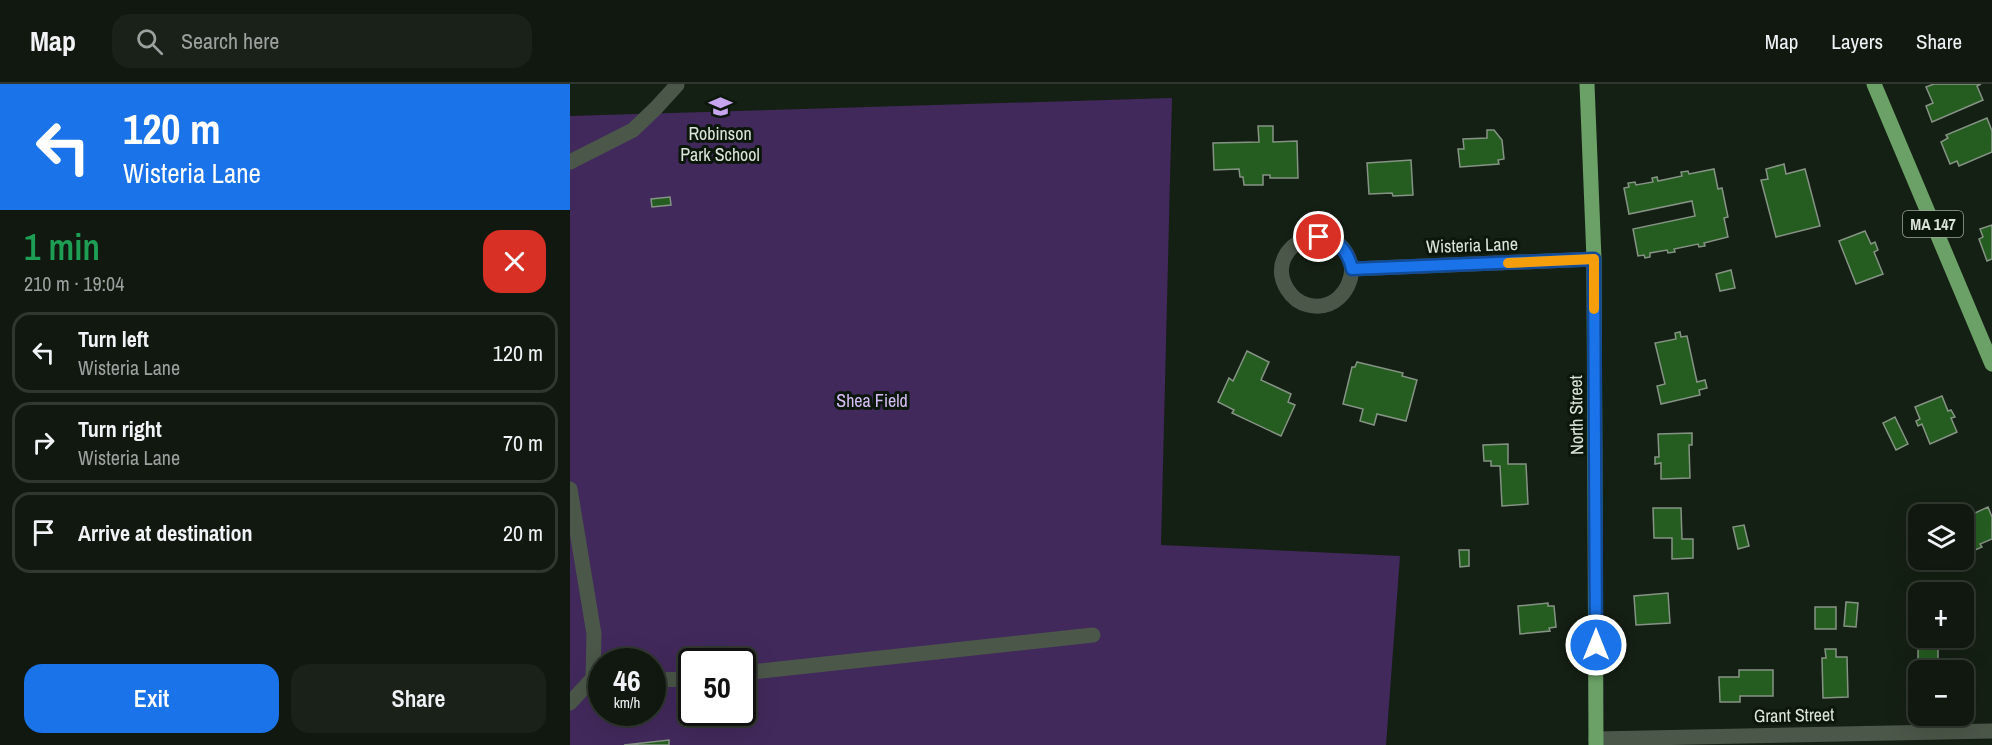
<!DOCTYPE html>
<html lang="en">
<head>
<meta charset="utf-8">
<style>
  body { margin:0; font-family:"Archivo Narrow",sans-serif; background:#192118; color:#f1f3f6; height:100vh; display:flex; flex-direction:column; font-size:22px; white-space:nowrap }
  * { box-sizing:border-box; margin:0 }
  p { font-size:20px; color:#9ca09e }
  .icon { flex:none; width:33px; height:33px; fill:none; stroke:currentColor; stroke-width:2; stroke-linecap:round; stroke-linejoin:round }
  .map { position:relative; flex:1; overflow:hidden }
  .panel { display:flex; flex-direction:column; background:#10180f; width:570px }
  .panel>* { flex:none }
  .guide { background:#1a73e8; color:#fff; overflow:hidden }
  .buttons { position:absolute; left:1338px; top:420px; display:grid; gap:12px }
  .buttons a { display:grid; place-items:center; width:66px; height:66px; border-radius:12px; background:#10180f; box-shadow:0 6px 24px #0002,0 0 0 2px #30372f; font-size:30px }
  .speed { position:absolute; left:18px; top:564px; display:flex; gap:12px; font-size:30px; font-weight:700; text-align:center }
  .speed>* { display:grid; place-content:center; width:78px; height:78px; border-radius:50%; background:#10180f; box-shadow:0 6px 24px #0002,0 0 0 2px #30372f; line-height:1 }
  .speed small { font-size:15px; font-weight:400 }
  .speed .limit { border:3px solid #111; border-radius:9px; background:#fff; color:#111 }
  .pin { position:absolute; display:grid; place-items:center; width:51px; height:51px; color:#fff; margin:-26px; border:3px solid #fff; border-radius:50%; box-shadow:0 2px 6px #0007 }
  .me { position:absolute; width:66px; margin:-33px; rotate:0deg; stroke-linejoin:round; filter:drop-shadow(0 0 4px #0008) }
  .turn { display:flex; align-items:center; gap:21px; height:126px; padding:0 24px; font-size:27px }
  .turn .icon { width:78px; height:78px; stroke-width:2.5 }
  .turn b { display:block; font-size:42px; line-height:51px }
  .round { display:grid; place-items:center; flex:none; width:63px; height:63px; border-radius:18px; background:#192118 }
  .head { display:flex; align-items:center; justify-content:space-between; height:102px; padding:0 24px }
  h1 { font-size:36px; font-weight:600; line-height:45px; color:#1e9e55 }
  .button { display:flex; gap:12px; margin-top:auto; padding:12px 24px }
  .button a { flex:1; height:69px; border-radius:18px; background:#1a73e8; color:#fff; font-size:24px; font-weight:600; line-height:69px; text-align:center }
  .button a+a { background:#192118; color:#f1f3f6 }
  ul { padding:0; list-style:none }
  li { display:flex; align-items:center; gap:18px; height:81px; margin:0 12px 9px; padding:0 12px; border:3px solid #30372f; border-radius:18px }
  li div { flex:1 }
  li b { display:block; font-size:22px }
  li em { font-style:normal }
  header { display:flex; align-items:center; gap:36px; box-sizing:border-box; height:84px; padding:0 30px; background:#10180f; border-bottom:2px solid #30372f }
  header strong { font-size:28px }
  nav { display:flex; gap:33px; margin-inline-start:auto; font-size:21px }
  .search { width:420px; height:54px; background:#192118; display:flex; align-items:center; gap:15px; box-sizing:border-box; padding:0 21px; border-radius:18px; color:#9ca09e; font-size:22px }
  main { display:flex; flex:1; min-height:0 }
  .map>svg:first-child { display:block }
</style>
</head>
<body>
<header>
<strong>Map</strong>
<div class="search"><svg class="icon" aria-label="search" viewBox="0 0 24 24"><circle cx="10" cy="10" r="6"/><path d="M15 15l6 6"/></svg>Search here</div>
<nav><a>Map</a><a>Layers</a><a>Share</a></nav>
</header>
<main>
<section class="panel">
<div class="guide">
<div class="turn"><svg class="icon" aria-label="left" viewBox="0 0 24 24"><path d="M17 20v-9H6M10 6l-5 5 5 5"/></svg><div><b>120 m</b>Wisteria Lane</div></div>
</div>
<div class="head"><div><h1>1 min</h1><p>210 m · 19:04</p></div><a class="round" style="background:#d93025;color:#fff"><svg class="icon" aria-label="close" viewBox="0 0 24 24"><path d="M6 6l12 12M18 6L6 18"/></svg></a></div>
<ul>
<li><svg class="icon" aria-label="left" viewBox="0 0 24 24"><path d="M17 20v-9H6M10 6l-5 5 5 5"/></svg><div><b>Turn left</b><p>Wisteria Lane</p></div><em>120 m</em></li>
<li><svg class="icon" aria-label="right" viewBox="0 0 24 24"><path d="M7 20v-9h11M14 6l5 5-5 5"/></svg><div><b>Turn right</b><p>Wisteria Lane</p></div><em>70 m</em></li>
<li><svg class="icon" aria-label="arrive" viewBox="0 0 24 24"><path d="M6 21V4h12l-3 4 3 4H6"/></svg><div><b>Arrive at destination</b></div><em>20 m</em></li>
</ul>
<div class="button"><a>Exit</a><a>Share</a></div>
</section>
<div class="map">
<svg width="1422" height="661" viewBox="0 0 1422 661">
  <rect width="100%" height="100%" fill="#152014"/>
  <path fill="#42295c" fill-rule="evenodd" d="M602,14L591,461L830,472L816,661H0V32ZM32,578H82V628H32ZM122,578H172V628H122Z"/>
  <g fill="#255d21" stroke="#859384" stroke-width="1.5">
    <path d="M1364,0H1411L1407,2L1413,16L1362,38L1356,22L1363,19L1356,3Z"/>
    <path d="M1417,34L1422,47V68L1389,82L1387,77L1380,80L1371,58L1378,54L1376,51Z"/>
    <path d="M688,42H703V58L727,57L728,94H700V91H693V101H674L673,93H670L669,85L644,86L643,59L689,58Z"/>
    <path d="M917,46H924L932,56L934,75L928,76L929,80L890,83L888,65H894L893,55L917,54Z"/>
    <path d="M841,76L843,111L823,112L822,109L799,110L797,79Z"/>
    <path d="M1214,80L1216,90L1235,85L1250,142L1206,153L1191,96L1198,95L1196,85Z"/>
    <path d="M1144,85L1148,105L1152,104L1158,133L1154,134L1158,153L1134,159L1135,162L1129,163L1128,160L1104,165L1105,168L1098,169L1097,166L1080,169V173L1075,174L1074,171L1068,172L1063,145L1125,132L1122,117L1059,130L1054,104L1059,103L1058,99L1065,98L1066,101L1083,98L1082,94L1087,93L1088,97L1112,92L1111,88L1118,87L1119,90Z"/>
    <path d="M100,113L101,121L82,123L81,115Z"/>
    <path d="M1422,141V175L1417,177L1409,155L1413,153L1410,145Z"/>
    <path d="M1295,147L1301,160L1305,158L1308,166L1304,168L1313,190L1286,200L1269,157Z"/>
    <path d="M1161,186L1165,204L1150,207L1146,190Z"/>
    <path d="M1110,248L1111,253L1117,252L1127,298L1135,296L1137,304L1129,306L1130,311L1091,320L1087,302L1095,300L1085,259L1106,255L1105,249Z"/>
    <path d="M677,267L699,278L691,296L721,310L718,318L725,321L711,352L662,329L664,326L648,318L659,294L663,297Z"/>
    <path d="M787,278L833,289L832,292L847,296L836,337L807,330L804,341L790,337L793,325L773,320L782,283H785Z"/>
    <path d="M1372,312L1378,327L1381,326L1385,333L1381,334L1387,348L1360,360L1352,340L1348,342L1346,337L1350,335L1345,323Z"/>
    <path d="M1325,333L1338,360L1326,366L1313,339Z"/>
    <path d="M1122,349V361H1119L1120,394L1091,395V379L1085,380V373H1089L1088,350Z"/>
    <path d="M938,360V380H956L958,420L932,422L930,382H921V377H914L913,361Z"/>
    <path d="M1418,423L1422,433V455L1410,460L1412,463L1394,471V434Z"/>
    <path d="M1083,424H1111L1112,455H1123V474L1102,475V454H1084Z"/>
    <path d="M1174,441L1179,462L1168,465L1163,443Z"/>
    <path d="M889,466H899V482L890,483Z"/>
    <path d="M1395,508L1402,524L1394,528V509Z"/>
    <path d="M1098,509L1100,539L1066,541L1064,512Z"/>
    <path d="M1276,518L1288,519L1286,543L1274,542Z"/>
    <path d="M978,519V522H984L986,543L979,544L980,547L950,550L948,522Z"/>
    <rect x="1245" y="523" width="21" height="22"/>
    <rect x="1348" y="555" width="20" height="21"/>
    <path d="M1255,565H1266V573H1277L1278,613L1253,614L1252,574H1256Z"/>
    <path d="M1169,586H1203V612H1170V618H1150L1149,593H1169Z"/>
    <path d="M1394,595H1398L1397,620H1394Z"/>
    <path d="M99,656V661H54Z"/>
  </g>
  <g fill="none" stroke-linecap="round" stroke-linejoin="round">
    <g stroke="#4b5749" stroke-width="15">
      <path d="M0,78L63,46L86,24L107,1L106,0"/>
      <path d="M782,185C780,208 763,227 738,221C729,219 722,213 717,205C690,160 770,124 782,185L1024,175"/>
      <path d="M0,405L24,550L23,594L0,619"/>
      <path d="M172,589L523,551"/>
      <path d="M82,596L122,595"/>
      <path d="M1026,655L1422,647"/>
    </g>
    <g stroke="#6ba166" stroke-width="15">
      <path d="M1017,0L1024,175L1026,661"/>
      <path d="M1304,0L1422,280"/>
    </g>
  </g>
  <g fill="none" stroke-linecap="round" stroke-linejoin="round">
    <defs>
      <path id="route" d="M749,153C768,155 778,167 782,185L1024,175L1026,561"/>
    </defs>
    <use href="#route" stroke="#114b97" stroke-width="15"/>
    <use href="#route" stroke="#1a73e8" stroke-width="10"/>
    <path stroke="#f59e0b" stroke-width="10" d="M938,179L1024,175V225"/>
  </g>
  <defs>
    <symbol id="school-bare" viewBox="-9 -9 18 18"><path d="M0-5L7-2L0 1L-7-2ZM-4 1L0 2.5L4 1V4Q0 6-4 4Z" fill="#c7a6ef" stroke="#0c170b" stroke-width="2.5" paint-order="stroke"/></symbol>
  </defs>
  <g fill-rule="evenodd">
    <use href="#school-bare" x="134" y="6" width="33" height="33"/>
  </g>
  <g text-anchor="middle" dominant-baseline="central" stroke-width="6" stroke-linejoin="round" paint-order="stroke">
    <rect fill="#0c170b" stroke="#9ea69d" stroke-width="1.5" x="1333" y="127" width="60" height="26" rx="4.5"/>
    <g font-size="16" font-weight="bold" fill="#dce4db">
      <text x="1363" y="140">MA 147</text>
    </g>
    <g font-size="18" fill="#dce4db" stroke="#0c170b">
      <text x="150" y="49">Robinson<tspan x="150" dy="21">Park School</tspan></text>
    </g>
    <g font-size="18" fill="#dce4db" stroke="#0c170b">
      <text transform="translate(902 161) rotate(-2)">Wisteria Lane</text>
      <text transform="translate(1006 331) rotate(-91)">North Street</text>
      <text transform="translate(1224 631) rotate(-1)">Grant Street</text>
    </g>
    <g font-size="18" fill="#d6bdf6" stroke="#0c170b">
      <text x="302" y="316">Shea Field</text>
    </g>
  </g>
</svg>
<div class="buttons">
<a><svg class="icon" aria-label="layers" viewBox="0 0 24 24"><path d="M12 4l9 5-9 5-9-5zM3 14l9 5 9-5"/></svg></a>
<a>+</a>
<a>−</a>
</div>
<div class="speed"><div>46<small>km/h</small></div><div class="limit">50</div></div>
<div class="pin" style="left:749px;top:153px;background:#d93025"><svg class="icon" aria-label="arrive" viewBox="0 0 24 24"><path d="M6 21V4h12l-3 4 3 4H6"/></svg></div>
<svg class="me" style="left:1026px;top:561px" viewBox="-20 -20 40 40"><circle r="17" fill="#1a73e8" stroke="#fff" stroke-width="3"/><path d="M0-11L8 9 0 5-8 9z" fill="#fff"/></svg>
</div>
</main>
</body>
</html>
